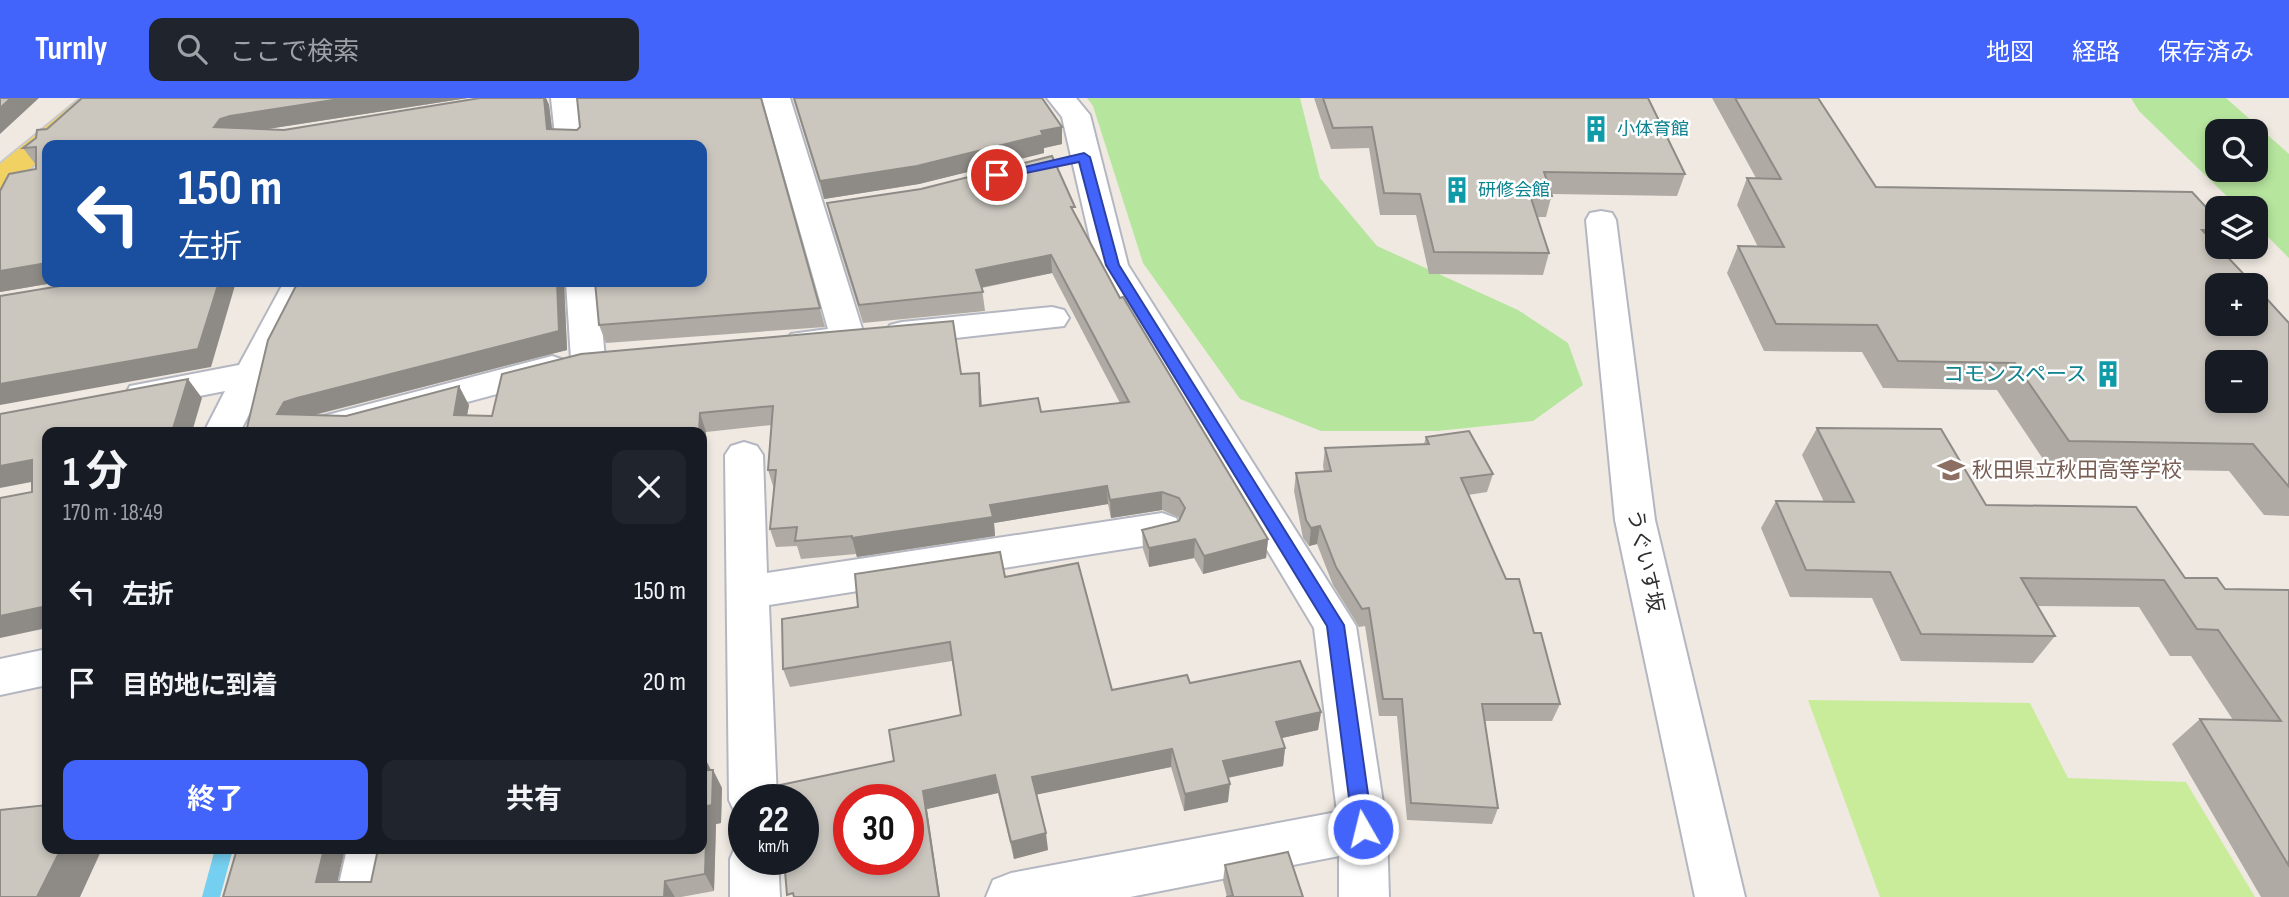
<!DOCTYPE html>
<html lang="ja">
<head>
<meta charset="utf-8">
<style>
  body { margin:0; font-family:"Sofia Sans Condensed","Noto Sans JP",sans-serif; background:#20242c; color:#f1f3f6; height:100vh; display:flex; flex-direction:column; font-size:26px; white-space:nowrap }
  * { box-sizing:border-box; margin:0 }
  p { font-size:23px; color:#9ea1a6 }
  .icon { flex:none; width:38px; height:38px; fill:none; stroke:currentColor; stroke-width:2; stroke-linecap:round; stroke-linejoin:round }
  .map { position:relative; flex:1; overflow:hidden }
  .drawer { position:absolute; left:42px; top:329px; width:665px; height:427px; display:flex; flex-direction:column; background:#171b24; border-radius:14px; box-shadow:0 4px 10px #0003 }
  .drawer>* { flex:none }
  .top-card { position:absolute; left:42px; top:42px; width:665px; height:147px; border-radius:14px; box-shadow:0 4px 10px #0003; background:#1a4fa0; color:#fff; overflow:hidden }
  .fabs { position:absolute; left:2205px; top:21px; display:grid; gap:14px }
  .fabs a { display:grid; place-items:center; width:63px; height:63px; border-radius:14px; background:#171b24; box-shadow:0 4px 10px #0003; font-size:35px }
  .speed { position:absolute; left:728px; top:686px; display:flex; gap:14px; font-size:35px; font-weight:700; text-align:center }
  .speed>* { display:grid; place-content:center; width:91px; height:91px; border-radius:50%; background:#171b24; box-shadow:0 4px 10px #0003; line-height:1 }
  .speed small { font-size:18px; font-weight:400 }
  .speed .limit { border:10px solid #d22; background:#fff; color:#111 }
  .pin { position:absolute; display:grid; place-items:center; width:60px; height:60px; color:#fff; margin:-30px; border:4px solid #fff; border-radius:50%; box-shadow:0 2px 7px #0007 }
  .me { position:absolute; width:77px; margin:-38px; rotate:352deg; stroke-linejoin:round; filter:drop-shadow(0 0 5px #0008) }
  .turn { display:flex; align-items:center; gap:24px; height:147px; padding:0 21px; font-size:32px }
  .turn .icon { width:91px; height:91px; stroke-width:2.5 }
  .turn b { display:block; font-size:49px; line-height:60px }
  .round { display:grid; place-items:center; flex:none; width:74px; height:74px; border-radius:14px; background:#20242c }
  .headline { display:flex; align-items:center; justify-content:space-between; height:119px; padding:0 21px }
  h1 { font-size:42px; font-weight:700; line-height:52px }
  .button { display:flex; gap:14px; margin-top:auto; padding:14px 21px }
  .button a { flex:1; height:80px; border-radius:14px; background:#4264fb; color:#fff; font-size:28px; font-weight:700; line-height:80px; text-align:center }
  .button a+a { background:#20242c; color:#f1f3f6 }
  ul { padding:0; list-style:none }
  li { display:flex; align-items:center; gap:21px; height:91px; padding:0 21px }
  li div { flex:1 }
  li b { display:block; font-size:26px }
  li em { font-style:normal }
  header { display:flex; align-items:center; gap:42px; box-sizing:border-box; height:98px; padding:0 35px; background:#4264fb; color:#fff }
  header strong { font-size:33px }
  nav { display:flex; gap:38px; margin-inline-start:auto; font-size:24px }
  .search { width:490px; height:63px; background:#20242c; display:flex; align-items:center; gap:18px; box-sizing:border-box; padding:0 24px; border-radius:14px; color:#9ea1a6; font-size:26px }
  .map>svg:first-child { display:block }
</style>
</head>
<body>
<header>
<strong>Turnly</strong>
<div class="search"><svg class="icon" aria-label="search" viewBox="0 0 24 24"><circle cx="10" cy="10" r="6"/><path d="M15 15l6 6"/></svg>ここで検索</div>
<nav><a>地図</a><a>経路</a><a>保存済み</a></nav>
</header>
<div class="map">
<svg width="2289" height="799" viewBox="0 0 2289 799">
  <rect width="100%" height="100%" fill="#efe9e1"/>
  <g fill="#b6e59e" fill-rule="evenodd">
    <path d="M1087,0H1300L1320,80L1377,148L1518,212L1568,245L1583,287L1533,323L1437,333H1321L1240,301L1143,165L1093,8Z"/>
    <path d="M2131,0H2226L2289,56V160L2256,127V110H2239L2139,13ZM2217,33H2256V72H2217Z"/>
  </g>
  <path fill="#c9ec9a" d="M1808,602L2030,605L2068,680L2186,684L2255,799H1880Z"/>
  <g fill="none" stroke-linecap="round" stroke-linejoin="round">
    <path fill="#75cff0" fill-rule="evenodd" d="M215,751H233L220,799H202Z"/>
    <defs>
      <g id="minor">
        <path d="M551,0H579L584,47H556Z"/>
        <path d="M762,0H790L865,240L860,248L803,255L791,252L786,244L791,236L828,231Z"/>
        <path d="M1047,0H1076L1090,17L1128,167L1356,528L1387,731L1389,799H1339V758L1130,799H986L993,782L1011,775L1337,714L1314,530L1096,167L1062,19Z"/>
        <path d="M1601,113L1612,115L1616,122L1655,422L1745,799H1695L1615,422L1586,122L1590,115Z"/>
        <path d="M284,184H316L240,334H204L225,293L143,309L130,306L125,297L130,288L239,267Z"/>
        <path d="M566,184H598L605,261L600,269L588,272L576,269L571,261Z"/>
        <path d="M1052,209L1064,212L1069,220L1064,228L902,246L890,243L885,235L890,227L902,224Z"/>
        <path d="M552,258L564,262L569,270L564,278L356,334H292L297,325Z"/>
        <path d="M744,344L757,348L763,357L767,475L1162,415L1176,420L1182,430L1176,440L1162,445L769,507L777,702H744V720L736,717L729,702L725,357L731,348Z"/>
        <path d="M47,551V587L0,597V561Z"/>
        <path d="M744,742V761H778L780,799H730V761L737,745Z"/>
        <path d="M347,751H395L386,799H336Z"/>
      </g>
      <path id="major" d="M81,0H112L58,47H47V56L10,87L0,90V66Z"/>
    </defs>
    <use href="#minor" stroke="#b4b7c1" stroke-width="4"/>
    <use href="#major" stroke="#c9c9c9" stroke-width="4"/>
    <use href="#minor" fill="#fff" fill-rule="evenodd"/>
    <use href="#major" fill="#f2d163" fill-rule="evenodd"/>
  </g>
  <g fill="#afaba4">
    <path d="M82,0H468L268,31L284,32L480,0H544L545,7L544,0H546L549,7L552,31L577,32L580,29L577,0H761L825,229L606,245L599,227L595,184H702V47H47V184H59L0,194V93L9,76L36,71V67L23,50L36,40L37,32L47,31Z"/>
    <path d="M793,0H1042L1062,46L1044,50V55L919,86L824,101Z"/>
    <path d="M1314,0H1648L1685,76L1677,98L1552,96L1546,119H1537L1549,155L1543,177L1429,176L1416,117H1380L1369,50L1331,51Z"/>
    <path d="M1712,0H1818L1876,89L2217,121V147L2289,225V418L2264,417L2229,373L2049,370L1997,292L1883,290L1862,254L1764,253L1727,175L1738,148L1758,149L1737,107L1747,80H1756Z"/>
    <path d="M827,105L1076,118L1120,200L1268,441L1266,460L1203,476L1194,460L1149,469L1143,451L1142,432L1179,423L1180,421L1178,419L1162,412L1111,420L1108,406L994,425L995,438L857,459L856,456L801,461L797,448L776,449L770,431L774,391L768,372L772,327L706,334V398L246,334L298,184H564L567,252L315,317L346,318L469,307L467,317L492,318L979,275L982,308L1041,314L1120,305L1052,175L982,190L985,213L863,225L831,123Z"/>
    <path d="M1817,330L1986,407L2185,480L2225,491L2289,492V799H2261L2172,646L2200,621L2233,622L2191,558H2170L2139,509L2037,508L2055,538L2033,565L1901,563L1872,500L1790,499L1761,430L1776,403L1824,404L1802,357Z"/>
    <path d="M1426,339L1493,376L1487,394L1468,397L1506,481L1534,535L1560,606L1552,623H1485L1498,710L1492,726L1407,722L1397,618H1379L1365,528L1359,529L1333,487L1317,446L1309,448L1303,440L1294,393L1296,375L1324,373L1323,368L1325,350L1424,346Z"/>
    <path d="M1005,479L1112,592L1190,585L1321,614L1318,632L1282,640L1285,650L1283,668L1228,680V704L1184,713L1171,669L1037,696L1048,752L1014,761L998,695L927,711L894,663L961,617L952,563L790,589L783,571L858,509Z"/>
    <path d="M711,672H713L722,690L721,725L716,726L714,793L681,799H223L338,784H371Z"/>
    <path d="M1225,767L1303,799H1227L1223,783Z"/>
  </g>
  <g fill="#8e8b86">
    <path d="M11,0H39L0,36V10Z"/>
    <path d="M346,0H468L241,35L214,29L220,21L230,18Z"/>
    <path d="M544,0H546L549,7L554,47L547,31Z"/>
    <path d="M1062,29V46L1044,50V55L919,86L824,101L820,83Z"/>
    <path d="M1051,157L1052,175L978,190L976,172Z"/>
    <path d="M47,165V184H59L0,194V173Z"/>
    <path d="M219,184H236L211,269L0,307V286Z"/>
    <path d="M557,184H564L567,252L309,318L277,316L284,304Z"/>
    <path d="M979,275L981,294L982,327L980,308Z"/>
    <path d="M188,281L202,300L192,334H172Z"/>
    <path d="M459,288L469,307L464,334L454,317Z"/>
    <path d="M700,315L706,334V398L702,399V334H699Z"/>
    <path d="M32,362L47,381L0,390V368Z"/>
    <path d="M1107,388L1108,406L994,425L995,438L857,459L852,440L990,407Z"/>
    <path d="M1162,394V412L1111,420L1110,402Z"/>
    <path d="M1320,428L1317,446L1309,448L1311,430Z"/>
    <path d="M1195,441L1194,460L1149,469V450Z"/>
    <path d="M1268,441L1266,460L1203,476L1204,458Z"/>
    <path d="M702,461L706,473L707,514L702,515Z"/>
    <path d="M47,508V530L0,540V518Z"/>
    <path d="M1321,614L1318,632L1273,642L1276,624Z"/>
    <path d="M1285,650L1283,668L1221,681L1223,663Z"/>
    <path d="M1172,651L1171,669L1035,697L1032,679Z"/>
    <path d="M703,656L712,674L703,672Z"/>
    <path d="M713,672L722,690L721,725L716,726L714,793L705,776L707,708Z"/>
    <path d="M995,677L998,695L927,711L940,799H939L923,693Z"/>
    <path d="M1230,686L1228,704L1184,713L1185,696Z"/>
    <path d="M1046,735L1048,752L1014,761L1011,744Z"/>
    <path d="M61,751H102L80,799H37Z"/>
    <path d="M324,751H345L334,799L316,784Z"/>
    <path d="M665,783L675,799H664Z"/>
  </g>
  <g fill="#cbc7bf" stroke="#8e8b86" stroke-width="2" fill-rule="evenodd">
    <path d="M0,0H11L0,10Z"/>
    <path d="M82,0H346L230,18L220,21L214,29L284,32L480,0H544L547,31L577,32L580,29L577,0H761L820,210L599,227L595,184H702V47H47V165L0,173V93L9,76L36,71V49L23,50L36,40L37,32L47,31Z"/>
    <path d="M794,0H1042L1062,29L1041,33L1043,37L917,68L820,83Z"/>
    <path d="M1323,0H1648L1685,76L1544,74L1552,98L1530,97L1549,155L1434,154L1420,96L1384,95L1372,29L1333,30Z"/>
    <path d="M1735,0H1818L1876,89L2192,94L2217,121V132H2202L2254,187H2217V226H2256V189L2289,225V389L2253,346L2069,343L2015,265L1898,263L1877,227L1776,226L1738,148L1784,149L1747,80L1781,81ZM2217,264H2256V303H2217Z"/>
    <path d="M1052,58L1075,109H1071L1120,200L1123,199L1268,441L1204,458L1195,441L1149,450L1142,432L1179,423L1185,410L1179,400L1162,394L1110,402L1107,388L990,407L993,419L852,440V438L795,443L797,429L770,431L776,372H768L773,308L700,315L699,334H246L268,242L298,184H557L559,233L297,300L284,304L277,316L346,318L459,288L454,317L492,318L502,276L581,256L953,223L961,276L979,275L980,308L1038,300L1041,314L1129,304L1051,157L976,172L983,194L859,207L827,105L921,91Z"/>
    <path d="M84,184H219L198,251L0,286V198Z"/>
    <path d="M188,281L172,334H47V508L0,518V400L32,394V362L0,368V316Z"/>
    <path d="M1817,330L1941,331L1986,407L2136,409L2185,480H2217L2225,491L2289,492V768L2200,621L2281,623L2218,532L2197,531L2164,482L2021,480L2055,538L1921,536L1890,474L1806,472L1776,403L1854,404Z"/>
    <path d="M1469,333L1493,376L1461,380L1506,481H1519L1534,535H1541L1560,606H1482L1498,710L1411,705L1402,601H1383L1369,510L1362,511L1336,469L1320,428L1311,430L1306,422L1296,375L1331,373L1325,350L1429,346L1426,339Z"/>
    <path d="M1000,454L1005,479L1078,465L1112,592L1187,577L1190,585L1300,563L1321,614L1276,624L1285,650L1223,663L1230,686L1185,696L1172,651L1032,679L1046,735L1011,744L995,677L923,693L939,799H794L793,795L787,797L784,761H803V702H781L780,687L894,663L889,632L961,617L950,544L783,571L782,521L858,509L855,476ZM849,702H908V761H849Z"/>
    <path d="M702,656H703V672H713L712,707L707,708L705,776L665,783L664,799H223L237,751H324L316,784H371L378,751H702Z"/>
    <path d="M47,707V751H61L37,799H0V712Z"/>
    <path d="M1288,754L1303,799H1226L1233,798L1225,767Z"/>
  </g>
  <path fill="#4264fb" stroke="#2b41a3" stroke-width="2" d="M1084,55L1090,59L1119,167L1344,527L1373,731L1370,738L1363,740L1356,738L1353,731L1327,528L1106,167L1079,64L997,81L991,77Z"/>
  <defs>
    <symbol id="building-bare" viewBox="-9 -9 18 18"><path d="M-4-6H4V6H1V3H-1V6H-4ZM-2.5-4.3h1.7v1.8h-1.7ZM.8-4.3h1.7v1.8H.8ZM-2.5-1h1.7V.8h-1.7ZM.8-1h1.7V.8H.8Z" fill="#0f9aa8" stroke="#fff" stroke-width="2.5" paint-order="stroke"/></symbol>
    <symbol id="school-bare" viewBox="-9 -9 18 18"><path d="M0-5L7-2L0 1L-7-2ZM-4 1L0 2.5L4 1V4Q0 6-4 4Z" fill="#8d6e63" stroke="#fff" stroke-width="2.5" paint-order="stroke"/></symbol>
  </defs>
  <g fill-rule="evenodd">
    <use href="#building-bare" x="1577" y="12" width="38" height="38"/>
    <use href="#building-bare" x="1438" y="73" width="38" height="38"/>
    <use href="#building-bare" x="2089" y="257" width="38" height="38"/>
    <use href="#school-bare" x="1932" y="353" width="38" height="38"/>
  </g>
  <g text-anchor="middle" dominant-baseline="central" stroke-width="5" stroke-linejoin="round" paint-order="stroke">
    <g font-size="18" fill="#0d838f" stroke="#fff" text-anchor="start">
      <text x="1617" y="31">小体育館</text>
      <text x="1478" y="92">研修会館</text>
    </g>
    <g font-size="21" fill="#0d838f" stroke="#fff" text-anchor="end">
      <text x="2087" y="276">コモンスペース</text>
    </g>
    <g font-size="21" fill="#785e54" stroke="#fff" text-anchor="start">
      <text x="1972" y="372">秋田県立秋田高等学校</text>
    </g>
    <g font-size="21" fill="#2e2e2e" stroke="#fff">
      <text transform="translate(1645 463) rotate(78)">うぐいす坂</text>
    </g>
  </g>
</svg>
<div class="fabs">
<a><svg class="icon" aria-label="search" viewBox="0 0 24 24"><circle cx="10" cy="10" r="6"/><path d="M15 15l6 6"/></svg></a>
<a><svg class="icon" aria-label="layers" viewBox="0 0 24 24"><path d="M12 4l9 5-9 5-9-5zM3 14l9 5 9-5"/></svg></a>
<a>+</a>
<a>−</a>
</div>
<div class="speed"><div>22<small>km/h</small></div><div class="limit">30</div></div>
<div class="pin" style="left:997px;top:77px;background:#d93025"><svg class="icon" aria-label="arrive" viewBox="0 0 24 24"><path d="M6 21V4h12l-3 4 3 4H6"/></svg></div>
<svg class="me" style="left:1363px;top:731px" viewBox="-20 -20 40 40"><circle r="17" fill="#4264fb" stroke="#fff" stroke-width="3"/><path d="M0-11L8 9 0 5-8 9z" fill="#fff"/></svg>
<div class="top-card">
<div class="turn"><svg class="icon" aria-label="left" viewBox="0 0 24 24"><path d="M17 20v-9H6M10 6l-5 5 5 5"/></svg><div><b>150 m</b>左折</div></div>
</div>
<section class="drawer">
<div class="headline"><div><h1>1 分</h1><p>170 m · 18:49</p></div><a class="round"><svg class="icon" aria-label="close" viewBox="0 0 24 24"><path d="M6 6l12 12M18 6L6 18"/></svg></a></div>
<ul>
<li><svg class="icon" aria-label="left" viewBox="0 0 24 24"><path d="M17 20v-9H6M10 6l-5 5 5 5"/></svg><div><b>左折</b></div><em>150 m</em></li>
<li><svg class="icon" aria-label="arrive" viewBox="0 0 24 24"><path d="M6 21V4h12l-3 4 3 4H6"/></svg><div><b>目的地に到着</b></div><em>20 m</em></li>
</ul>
<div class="button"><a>終了</a><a>共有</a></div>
</section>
</div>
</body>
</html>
